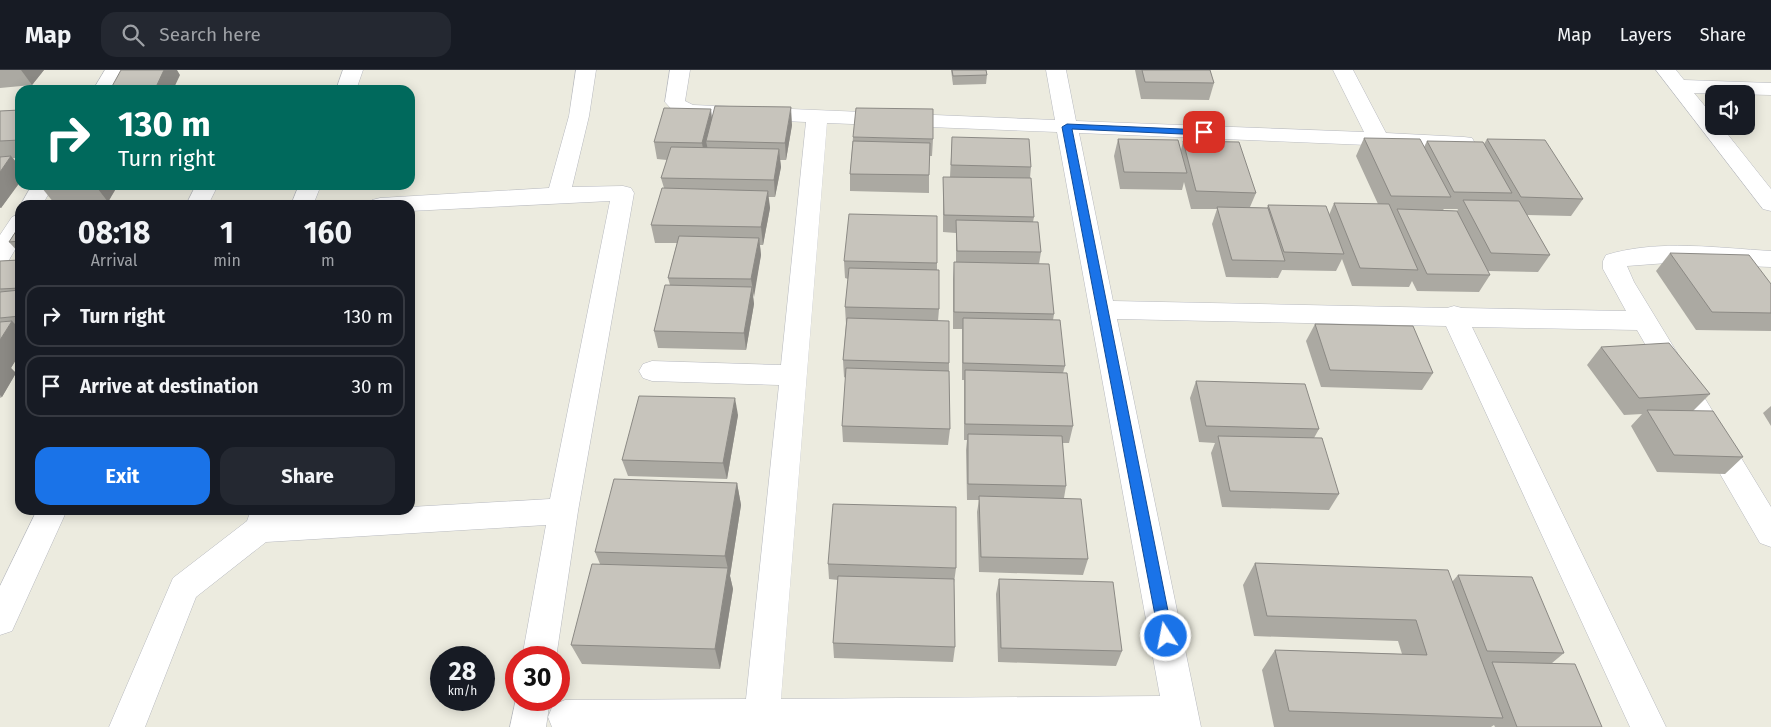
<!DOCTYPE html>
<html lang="en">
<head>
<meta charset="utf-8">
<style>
  body { margin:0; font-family:"Fira Sans",sans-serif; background:#242831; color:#f1f3f6; height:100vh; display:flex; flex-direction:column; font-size:19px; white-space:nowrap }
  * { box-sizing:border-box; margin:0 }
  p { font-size:16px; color:#9ea1a6 }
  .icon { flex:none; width:28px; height:28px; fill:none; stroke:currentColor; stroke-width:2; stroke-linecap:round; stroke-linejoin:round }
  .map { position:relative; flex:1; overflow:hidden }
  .sheet { position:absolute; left:15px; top:130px; width:400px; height:315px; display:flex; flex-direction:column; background:#171b24; border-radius:15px; box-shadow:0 2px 12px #0003 }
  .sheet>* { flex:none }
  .top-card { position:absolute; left:15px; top:15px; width:400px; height:105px; border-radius:15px; box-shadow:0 2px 12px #0003; background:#00695c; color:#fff; overflow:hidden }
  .buttons { position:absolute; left:1705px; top:15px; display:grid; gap:10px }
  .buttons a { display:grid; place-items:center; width:50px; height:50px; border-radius:10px; background:#171b24; box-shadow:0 2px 12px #0003; font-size:25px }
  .speed { position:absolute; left:430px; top:576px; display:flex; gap:10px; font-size:25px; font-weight:700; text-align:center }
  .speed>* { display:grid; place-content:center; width:65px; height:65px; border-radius:50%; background:#171b24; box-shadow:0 2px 12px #0003; line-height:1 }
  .speed small { font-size:12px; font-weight:400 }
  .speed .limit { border:8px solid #d22; background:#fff; color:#111 }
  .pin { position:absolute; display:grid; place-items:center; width:42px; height:42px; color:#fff; margin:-21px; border-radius:10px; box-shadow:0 2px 8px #0006 }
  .me { position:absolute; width:55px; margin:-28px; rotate:349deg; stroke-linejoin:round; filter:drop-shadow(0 0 4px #0008) }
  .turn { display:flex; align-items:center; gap:18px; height:105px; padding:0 20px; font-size:22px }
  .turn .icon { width:65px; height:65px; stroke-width:2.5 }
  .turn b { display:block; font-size:35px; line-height:42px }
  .eta { display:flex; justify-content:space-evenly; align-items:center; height:85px; text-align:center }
  .eta b { font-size:30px; font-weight:700; line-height:35px }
  .cta { display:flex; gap:10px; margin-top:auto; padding:10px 20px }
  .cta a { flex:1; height:58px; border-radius:15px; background:#1a73e8; color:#fff; font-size:20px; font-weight:700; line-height:58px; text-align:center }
  .cta a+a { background:#242831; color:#f1f3f6 }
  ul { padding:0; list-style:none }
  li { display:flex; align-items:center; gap:15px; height:62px; margin:0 10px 8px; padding:0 10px; border:2px solid #363941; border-radius:15px }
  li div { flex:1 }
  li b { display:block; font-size:19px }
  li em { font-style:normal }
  header { display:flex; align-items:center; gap:30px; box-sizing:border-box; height:70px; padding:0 25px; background:#171b24; border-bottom:1px solid #363941 }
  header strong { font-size:24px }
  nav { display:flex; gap:28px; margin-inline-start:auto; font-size:18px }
  .search { width:350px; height:45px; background:#242831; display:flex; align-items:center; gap:12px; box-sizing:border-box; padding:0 18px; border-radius:15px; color:#9ea1a6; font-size:19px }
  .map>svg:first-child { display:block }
</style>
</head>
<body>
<header>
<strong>Map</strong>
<div class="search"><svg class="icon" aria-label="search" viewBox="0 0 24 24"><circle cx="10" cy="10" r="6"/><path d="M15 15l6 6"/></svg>Search here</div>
<nav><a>Map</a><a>Layers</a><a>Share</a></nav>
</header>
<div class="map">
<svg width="1771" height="657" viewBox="0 0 1771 657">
  <rect width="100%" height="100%" fill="#ecebdf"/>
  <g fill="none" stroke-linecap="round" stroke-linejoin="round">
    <defs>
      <g id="minor">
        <path d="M105,0H125L113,20H93Z"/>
        <path d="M343,0H363L356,20H336Z"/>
        <path d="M576,0H596L589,46L572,117L623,116L631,118L634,123L578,441L556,588H522L546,455L266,472L196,527L145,657H109L173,508L247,451L251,440H279V445L363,440H410V437L550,429L610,131L410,141V135H369L372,130L380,128L549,118L569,46Z"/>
        <path d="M670,0H690L685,31L693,35L1055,50L1046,0H1066L1076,51L1364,62L1333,0H1353L1386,63L1464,67L1472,68L1475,73L1472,78L1464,79L1079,63L1113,231L1447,238L1454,236L1462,238L1626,241L1603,199V191L1606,185C1659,169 1717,178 1771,181V197L1667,193L1627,196L1634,212L1771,437V477L1760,473L1637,260L1472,257L1666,657H1630L1446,256L1117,249L1201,657H552L548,647L553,635L565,630L746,629L779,315L652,311L643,308L639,301L643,294L652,291L781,295L806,52L693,47L675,43L665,32ZM827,53L1057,62L1160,626L781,629Z"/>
        <path d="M1656,0H1676L1684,10L1771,13V25L1694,23L1714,47V56H1721L1771,119V141L1763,139Z"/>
        <path d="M32,115H54L42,135L20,136Z"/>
        <path d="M196,115H218L208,135H186Z"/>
        <path d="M299,115H321L313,135H291Z"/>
        <path d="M20,144V171L9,190L0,192V165L12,147Z"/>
        <path d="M37,440H67L12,561L0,565V516Z"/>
        <path d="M516,629L550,630L546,657H510Z"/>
      </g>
    </defs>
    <use href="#minor" stroke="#b7b9bf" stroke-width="1"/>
    <use href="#minor" fill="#fff" fill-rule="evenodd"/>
  </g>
  <g fill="#aba9a2" fill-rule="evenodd">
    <path d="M0,0H44L32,15L0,18Z"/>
    <path d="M951,0H986L987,5L986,14L953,15Z"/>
    <path d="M1135,0H1210L1214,13L1209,30L1141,29Z"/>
    <path d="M20,40V88H13L20,97V112L1,138H0V41Z"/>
    <path d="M712,48L792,55L786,90H780L781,97L775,127H768L770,138L763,175H760L761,185L753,227L754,234L746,280L658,278L654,261L670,215L668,208L677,173H655L651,155L664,118L661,108L667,90L657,89L654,72Z"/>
    <path d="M853,67L933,69L932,86H929V123L850,121V104Z"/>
    <path d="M952,67L1031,97L1030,108L1034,147L1033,152L1041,182L1039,194L1054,244L1053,250L1065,296L1063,303L1073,356L1069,373H1062L1066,416L1064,428L1088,489L1083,505L979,502L977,442L979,430H967L966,380L967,370H964V310H962V259H953V209L954,192H956V163L943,162V107H950Z"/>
    <path d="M1364,68L1424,77L1427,71L1484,74L1487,69L1583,129L1571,146L1527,145L1550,185L1538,202L1488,201L1490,205L1479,222L1417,221L1412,211L1409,217L1352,216L1342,189L1336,201L1282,200L1278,208L1226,207L1212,154L1217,139H1191L1184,112L1182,120L1120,119L1114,86L1118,69L1181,80L1183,71L1256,123L1250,137L1267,138L1268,135L1329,145L1334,133L1378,134L1356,86ZM1444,139H1458L1457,141L1443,140Z"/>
    <path d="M44,115H118L108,132L89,133H54L42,118Z"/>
    <path d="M20,155V184L9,172Z"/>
    <path d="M1670,183L1771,214V261L1696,260L1656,201Z"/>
    <path d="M20,190V283L11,298L16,303L2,327L0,328V191Z"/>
    <path d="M844,191L937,193V200L939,239L938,251L949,293L950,359L948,375L843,372L842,356L846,308L844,307L843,290L846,254L845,237L848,209L845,208Z"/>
    <path d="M1315,254L1433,303L1422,320L1321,317L1306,271Z"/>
    <path d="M1601,277L1710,324L1693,341L1743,387L1725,404L1657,402L1631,356L1642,344L1624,345L1587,295Z"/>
    <path d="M1196,311L1319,359L1314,368L1339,424L1329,440L1222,437L1211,383L1215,373L1199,372L1190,328Z"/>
    <path d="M1771,336V356L1763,343Z"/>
    <path d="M738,345L727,409L628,406L622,390Z"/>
    <path d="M737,413L741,435L730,506L733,519L720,599L582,594L571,575L600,494L595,482Z"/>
    <path d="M1255,493L1452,512L1458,505L1564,583L1552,593L1602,657H1495L1494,655L1491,657H1274L1262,600L1275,580L1402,584L1398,571L1254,566L1243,515Z"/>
    <path d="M828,494L956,498L954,513L955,577L953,592L834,588L833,573L838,510L829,509Z"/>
    <path d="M999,509L1122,581L1116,596L998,592L996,524Z"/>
  </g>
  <g fill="#8b8984">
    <path d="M21,0H44L32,15Z"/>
    <path d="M164,0H177L180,5L173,20H129Z"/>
    <path d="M791,37L792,55L786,90L785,73Z"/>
    <path d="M711,39L713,57L706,71L708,80L705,91L702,73Z"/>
    <path d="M779,79L781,97L775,127L774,110Z"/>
    <path d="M11,86L20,97V112L1,138L0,137V102Z"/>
    <path d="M95,115H118L108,132Z"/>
    <path d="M768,121L770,138L763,175L761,157Z"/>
    <path d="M87,131L90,135H84Z"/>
    <path d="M759,168L761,185L754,227L751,209Z"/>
    <path d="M752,217L754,234L746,280L744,263Z"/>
    <path d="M12,251L20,259V283L11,298L16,303L2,327L0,325V270Z"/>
    <path d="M735,328L738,345L727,409L723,393Z"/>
    <path d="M737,413L741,435L730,506L733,519L720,599L715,579L728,499L725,486Z"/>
  </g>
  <g fill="#c7c4bc" stroke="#8b8984">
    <path d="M121,0H164L156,17L129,20H110Z"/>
    <path d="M952,0H986L987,5L953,6Z"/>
    <path d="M1142,0H1210L1214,13L1145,12Z"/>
    <path d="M715,36L791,37L785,73L706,71Z"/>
    <path d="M664,38L711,39L702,73L654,72Z"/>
    <path d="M856,38L933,39V69L853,67Z"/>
    <path d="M20,40V70L0,71V41Z"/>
    <path d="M952,67L1029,69L1031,97L951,95Z"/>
    <path d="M1364,68L1420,69L1451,127L1391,126Z"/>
    <path d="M1118,69L1178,70L1187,103L1124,102Z"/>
    <path d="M1487,69L1545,70L1583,129L1521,127Z"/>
    <path d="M853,71L930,73L929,105L850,104Z"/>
    <path d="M1183,71L1239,72L1256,123L1196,121Z"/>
    <path d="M1427,71L1483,72L1512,123L1454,122Z"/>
    <path d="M671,77L779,79L774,110L661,108Z"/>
    <path d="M11,86L0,102V87Z"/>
    <path d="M943,107L1031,108L1034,147L944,145Z"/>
    <path d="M44,115H88L42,118Z"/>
    <path d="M662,118L768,121L761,157L651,155Z"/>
    <path d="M1463,130L1519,131L1550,185L1491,183Z"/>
    <path d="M87,131L84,135H33L34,134Z"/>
    <path d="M1334,133L1389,134L1418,200L1360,198Z"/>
    <path d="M1268,135L1326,136L1344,184L1284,182Z"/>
    <path d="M1217,137L1268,138L1285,191L1232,190Z"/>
    <path d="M1397,139L1457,141L1490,205L1427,204Z"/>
    <path d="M849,144L937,146V193L844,191Z"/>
    <path d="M956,150L1038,152L1041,182L957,181Z"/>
    <path d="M20,155V171L9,172Z"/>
    <path d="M679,166L759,168L751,209L668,208Z"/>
    <path d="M1670,183L1749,185L1771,214V243L1712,242Z"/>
    <path d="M20,190V218L0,219V191Z"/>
    <path d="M954,192L1049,194L1054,244L954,242Z"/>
    <path d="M849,198L939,200V239L845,237Z"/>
    <path d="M665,215L752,217L744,263L654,261Z"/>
    <path d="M20,220V246L0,248V222Z"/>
    <path d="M847,248L949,251V293L843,290Z"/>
    <path d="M963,248L1060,250L1065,296L963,293Z"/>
    <path d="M12,251L0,270V252Z"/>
    <path d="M1315,254L1413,256L1433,303L1330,300Z"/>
    <path d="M1669,273L1710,324L1639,328L1601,277Z"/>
    <path d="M846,298L949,301L950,359L842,356Z"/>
    <path d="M965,300L1067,303L1073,356L965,354Z"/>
    <path d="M1196,311L1305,314L1319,359L1206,356Z"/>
    <path d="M639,326L735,328L723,393L622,390Z"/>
    <path d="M1647,340L1713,341L1743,387L1674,385Z"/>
    <path d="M968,364L1062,366L1066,416L968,414Z"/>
    <path d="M1218,366L1322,368L1339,424L1230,421Z"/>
    <path d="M614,409L737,413L725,486L595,482Z"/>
    <path d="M979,426L1081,429L1088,489L981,487Z"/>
    <path d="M833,434L956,437V498L828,494Z"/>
    <path d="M1255,493L1448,500L1503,648L1289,641L1275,580L1427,585L1416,550L1267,546Z"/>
    <path d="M592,494L728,498L715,579L571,575Z"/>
    <path d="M1458,505L1532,507L1564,583L1487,581Z"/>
    <path d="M838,506L954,509L955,577L833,573Z"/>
    <path d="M999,509L1113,512L1122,581L1001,578Z"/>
    <path d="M1492,592L1575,594L1602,657H1517Z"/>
  </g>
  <path fill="#1a73e8" stroke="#114b97" d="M1067,54L1204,60L1208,62L1204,65L1072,59L1173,566L1171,571L1166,573L1161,571L1159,566L1062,57Z"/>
</svg>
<div class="buttons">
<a><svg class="icon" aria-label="sound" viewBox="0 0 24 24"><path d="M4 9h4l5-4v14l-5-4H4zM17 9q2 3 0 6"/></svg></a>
</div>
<div class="speed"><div>28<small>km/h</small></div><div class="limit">30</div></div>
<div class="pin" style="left:1204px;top:62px;background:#d93025"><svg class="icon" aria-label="arrive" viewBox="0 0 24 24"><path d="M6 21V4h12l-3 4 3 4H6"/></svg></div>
<svg class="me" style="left:1166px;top:566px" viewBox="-20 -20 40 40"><circle r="17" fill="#1a73e8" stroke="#fff" stroke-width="3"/><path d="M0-11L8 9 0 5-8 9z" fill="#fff"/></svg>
<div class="top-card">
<div class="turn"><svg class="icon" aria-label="right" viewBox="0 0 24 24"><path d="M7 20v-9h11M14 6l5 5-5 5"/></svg><div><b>130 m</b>Turn right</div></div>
</div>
<section class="sheet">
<div class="eta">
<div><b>08:18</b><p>Arrival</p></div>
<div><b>1</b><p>min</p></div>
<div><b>160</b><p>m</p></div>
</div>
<ul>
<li><svg class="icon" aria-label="right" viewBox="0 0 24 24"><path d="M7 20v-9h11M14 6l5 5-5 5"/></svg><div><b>Turn right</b></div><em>130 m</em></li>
<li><svg class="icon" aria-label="arrive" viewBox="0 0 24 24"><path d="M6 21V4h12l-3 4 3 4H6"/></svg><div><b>Arrive at destination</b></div><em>30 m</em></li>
</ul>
<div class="cta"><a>Exit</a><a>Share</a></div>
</section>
</div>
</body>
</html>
